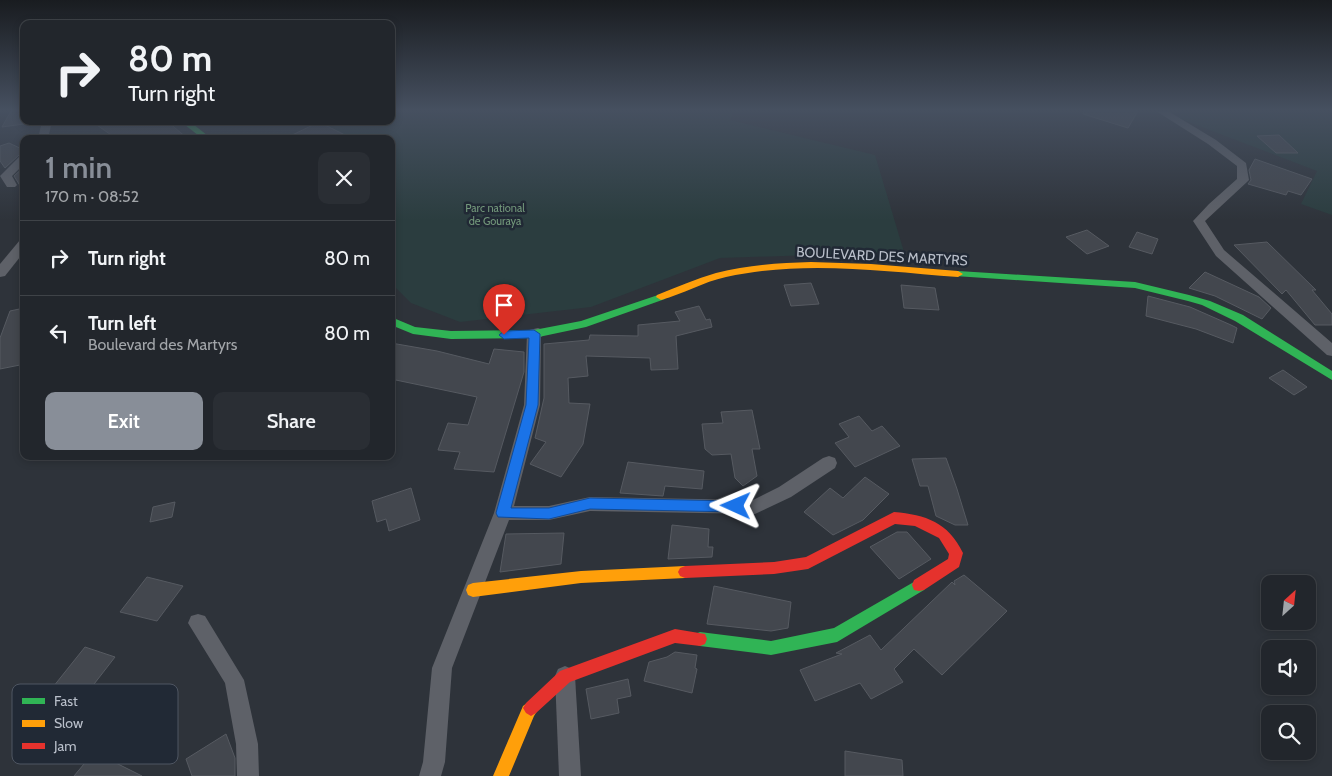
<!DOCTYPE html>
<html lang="en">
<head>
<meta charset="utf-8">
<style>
  body { margin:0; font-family:Cabin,sans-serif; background:#2a2e34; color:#f1f3f6; height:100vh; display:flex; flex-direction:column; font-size:19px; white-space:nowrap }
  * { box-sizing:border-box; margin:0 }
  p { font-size:16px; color:#a2a5a9 }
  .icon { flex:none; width:28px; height:28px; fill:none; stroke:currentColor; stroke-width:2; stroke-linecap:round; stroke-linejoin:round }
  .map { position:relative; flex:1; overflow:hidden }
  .panel { position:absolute; left:20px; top:135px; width:375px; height:325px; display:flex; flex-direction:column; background:#22262c; border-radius:10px; box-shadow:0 2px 8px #0003,0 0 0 1px #3f4348 }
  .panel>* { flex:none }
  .top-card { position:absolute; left:20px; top:20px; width:375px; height:105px; border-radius:10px; box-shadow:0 2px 8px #0003,0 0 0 1px #3f4348; background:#22262c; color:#f1f3f6; overflow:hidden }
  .needle { width:32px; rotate:27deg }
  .buttons { position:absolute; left:1261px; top:575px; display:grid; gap:10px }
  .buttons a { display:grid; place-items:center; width:55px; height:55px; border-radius:10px; background:#22262c; box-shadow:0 2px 8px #0003,0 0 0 1px #3f4348; font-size:25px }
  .pin { position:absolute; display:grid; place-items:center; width:42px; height:42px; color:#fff; margin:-51px -21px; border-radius:50% 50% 50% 0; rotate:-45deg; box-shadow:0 0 5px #0007 }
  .pin .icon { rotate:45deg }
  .me { position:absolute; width:55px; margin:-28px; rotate:271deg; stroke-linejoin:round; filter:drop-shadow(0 0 4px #0008) }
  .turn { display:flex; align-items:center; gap:18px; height:105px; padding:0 25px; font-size:22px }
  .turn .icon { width:65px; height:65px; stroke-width:2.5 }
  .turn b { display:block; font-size:35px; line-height:42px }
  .round { display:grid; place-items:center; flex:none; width:52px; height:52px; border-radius:10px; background:#2a2e34 }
  .head { display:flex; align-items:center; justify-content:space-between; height:85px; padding:0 25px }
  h1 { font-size:30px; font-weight:600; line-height:38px; color:#888e98 }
  .action { display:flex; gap:10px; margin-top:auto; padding:10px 25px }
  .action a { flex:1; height:58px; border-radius:10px; background:#888e98; color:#fff; font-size:20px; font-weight:600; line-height:58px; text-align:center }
  .action a+a { background:#2a2e34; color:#f1f3f6 }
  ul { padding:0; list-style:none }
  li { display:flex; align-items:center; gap:15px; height:75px; padding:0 25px; border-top:1px solid #3f4348 }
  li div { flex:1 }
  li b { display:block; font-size:19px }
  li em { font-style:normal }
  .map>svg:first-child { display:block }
</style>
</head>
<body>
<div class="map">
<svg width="1332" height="776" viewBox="0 0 1332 776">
  <rect width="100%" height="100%" fill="#2e333a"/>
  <g fill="#2b3d3f">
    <path d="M391,111H733L730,120L875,155L904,252L720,258L591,307L460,322L411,303L391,283V139H329L298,121H391Z"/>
    <path d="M1181,111H1332V215L1301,204L1317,171L1178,118Z"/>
  </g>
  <g fill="#43474e" stroke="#565a61">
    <path d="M11,111H24V124L2,127Z"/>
    <path d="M1084,111H1138L1128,128L1083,114Z"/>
    <path d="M91,121H167L188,139H117Z"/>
    <path d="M319,122L353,139H284Z"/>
    <path d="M1279,135L1298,153H1276L1257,136Z"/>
    <path d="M9,143L24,150V153L19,155L5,168L0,161V146Z"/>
    <path d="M1255,159L1312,179L1301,195L1288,191L1286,195L1248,184L1251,180L1249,170Z"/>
    <path d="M24,167V192L14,176Z"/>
    <path d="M1087,230L1109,246L1087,254L1066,237Z"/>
    <path d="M1137,232L1158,239L1152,254L1129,247Z"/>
    <path d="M1267,242L1316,290H1312L1332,314V325H1315L1286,290L1282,294L1234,245Z"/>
    <path d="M1205,272L1259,297L1271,308L1262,319L1215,296L1189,288Z"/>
    <path d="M811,283L819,304L791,306L784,285Z"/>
    <path d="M901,285L935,288L939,310L904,308Z"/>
    <path d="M1148,296L1190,307L1231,325L1237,328L1233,343L1196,329L1146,316Z"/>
    <path d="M699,306L706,320L710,319L712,327L676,336L678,369L651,370L650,358L586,356L588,376L568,378L569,403L590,404L583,444L561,477L530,464L546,442L535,438L544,398V344L589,340L590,335L638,336V325L680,321L675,312Z"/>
    <path d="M24,308V350L20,365L0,369V338L10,311Z"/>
    <path d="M391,343L437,351L489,364L494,349L524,352V372L494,472L454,469L460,452L438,450L448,423L468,425L477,397L391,379Z"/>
    <path d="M1283,370L1307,387L1294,395L1269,378Z"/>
    <path d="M752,410L760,449H752L757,476L743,486L735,478L731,454L712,455L705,449L702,424L723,423L721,412Z"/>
    <path d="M859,416L872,431L882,426L900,446L855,467L835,443L849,437L839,424Z"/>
    <path d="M946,458L957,489L968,525H955L936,516L928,486H920L912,459Z"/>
    <path d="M628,462L704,471L702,489L665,486L663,496L620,493Z"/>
    <path d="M865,477L889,494L863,520L833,535L804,512L830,488L843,498Z"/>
    <path d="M411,488L420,520L389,531L386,519L377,522L372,501Z"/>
    <path d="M175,502L172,517L150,522L153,507Z"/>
    <path d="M672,525L709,529L708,547H713L712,557L668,559Z"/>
    <path d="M897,532H907L931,559L899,579L870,547Z"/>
    <path d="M564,533L561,564L500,572L506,534Z"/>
    <path d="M964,575L1007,611L942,675L914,649L894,669L903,682L871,699L860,683L815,701L800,670L842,654L836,653L870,635L881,650L952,582L955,585L954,581Z"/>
    <path d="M147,577L183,586L157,621L120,612Z"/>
    <path d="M714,586L791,602L788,628L771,631L707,624Z"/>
    <path d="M85,647L115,657L84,697L53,687Z"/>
    <path d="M675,652L697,655L695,668L697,669L692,693L644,681L649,662L667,657Z"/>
    <path d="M628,679L631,696L617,699L619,713L591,719L586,689Z"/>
    <path d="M226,734L235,758V776H192L186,759Z"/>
    <path d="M845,751L902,760L903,776H845Z"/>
    <path d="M94,752L142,776H74Z"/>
  </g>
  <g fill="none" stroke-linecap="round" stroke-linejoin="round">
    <g fill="#5e6168" fill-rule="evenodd">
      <path d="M1156,111H1168L1216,140L1246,163L1249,180L1247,182L1205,221L1224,250L1332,343V356L1327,355L1216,256L1193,221L1209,204L1237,179V166L1208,144Z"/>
      <path d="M42,121H52L48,139H38Z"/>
      <path d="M24,155V164L12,176L17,185L15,187H7L0,176L20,156Z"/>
      <path d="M24,239V252L5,276L0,277V264L20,240Z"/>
      <path d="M538,328L543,330L545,333L541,337L540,405L514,506H549L590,497L753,500L779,487L823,458L829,456L835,458L837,463L835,468L791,497L755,514L590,511L549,520H509L452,668L445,762L441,776H419L423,762L432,668L494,513L524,405L527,334L529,330Z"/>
      <path d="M198,614L205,616L244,680L258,744L259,776H237L236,744L225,683L188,623L191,616Z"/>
      <path d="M565,666L572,669L575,676L581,776H559L555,676L558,669Z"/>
    </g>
    <g fill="#30b455" fill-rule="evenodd">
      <path d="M180,121H189L212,139H203Z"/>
      <path d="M958,271L1135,282L1189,295L1210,301L1243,315L1332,371V380L1235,321L1202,305L1188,301L1135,288L955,276L953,274Z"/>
      <path d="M661,294L665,295L666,297L665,299L586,327L534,338L451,339L413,334L391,325V317L415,327L451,331L534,330L581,321Z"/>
      <path d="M919,579L924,580L926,585L924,590L837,642L771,655L700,646L695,644L693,639L695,634L700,632L771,641L834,628Z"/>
    </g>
    <g fill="#ff9f0a" fill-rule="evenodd">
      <path d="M811,262L871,264L958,271L963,274L958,277C881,271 802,260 726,277C703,282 683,294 661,300L656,297L657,295C677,287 696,279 716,273C747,265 779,263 811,262Z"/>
      <path d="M685,566L690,568L692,572L690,576L685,578L581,583L473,597L468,595L466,590L468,585L473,583L581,571Z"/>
      <path d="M531,700L536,703L539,708L534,716L509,776H493L523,706Z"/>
    </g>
    <g fill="#e5322d" fill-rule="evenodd">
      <path d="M894,512C926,515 948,522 963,553L959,567L924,590L919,591L914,590L912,585L914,580L948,559L949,554L939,538L915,526L895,524L808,569L774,574L685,578L680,576L678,572L680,568L685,566L774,562L806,557Z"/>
      <path d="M675,629L705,634L707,639L705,644L700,646L675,643L570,682L536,713L531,716L526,713L523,708L526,703L560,671Z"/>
    </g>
  </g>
  <linearGradient id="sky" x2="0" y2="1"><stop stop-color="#191c20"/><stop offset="0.5" stop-color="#465060"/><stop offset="1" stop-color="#465060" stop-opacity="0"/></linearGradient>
  <rect width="1332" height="220" fill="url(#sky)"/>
  <path fill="#1a73e8" stroke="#114b97" d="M534,330L540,334L538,405L511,508H549L590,498L736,501L741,503L743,506L741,510L736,512L590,509L549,519L498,517L496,513L526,405L529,338L504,339L499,335L504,331Z"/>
  <g text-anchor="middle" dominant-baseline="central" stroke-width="5" stroke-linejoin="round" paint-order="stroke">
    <g font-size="11" fill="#73987b" stroke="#212935">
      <text x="495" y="208">Parc national<tspan x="495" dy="13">de Gouraya</tspan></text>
    </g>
    <g font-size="14" fill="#b9bfca" stroke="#212935">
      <text transform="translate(882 256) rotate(3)">BOULEVARD DES MARTYRS</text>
    </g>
  </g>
  <rect x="12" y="684" width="166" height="80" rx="8" fill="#212935" stroke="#4f5662" stroke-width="1"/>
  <rect x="22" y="698" width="23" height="6" fill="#30b455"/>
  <rect x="22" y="720" width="23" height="7" fill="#ff9f0a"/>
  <rect x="22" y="743" width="23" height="6" fill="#e5322d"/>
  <g font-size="14" fill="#b9bfca">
    <text x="54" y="706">Fast</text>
    <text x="54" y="728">Slow</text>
    <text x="54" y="751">Jam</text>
  </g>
</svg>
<div class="buttons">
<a><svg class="needle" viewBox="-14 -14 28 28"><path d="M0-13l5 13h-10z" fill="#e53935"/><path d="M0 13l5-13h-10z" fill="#a2a5a9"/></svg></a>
<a><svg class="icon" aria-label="sound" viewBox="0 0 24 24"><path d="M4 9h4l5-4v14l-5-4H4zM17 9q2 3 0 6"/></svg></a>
<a><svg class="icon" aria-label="search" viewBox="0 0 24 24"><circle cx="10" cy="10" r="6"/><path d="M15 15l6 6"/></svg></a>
</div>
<div class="pin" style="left:504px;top:335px;background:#d93025"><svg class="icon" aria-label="arrive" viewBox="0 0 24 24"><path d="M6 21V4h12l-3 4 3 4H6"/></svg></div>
<svg class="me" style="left:736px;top:506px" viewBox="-20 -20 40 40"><path d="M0-17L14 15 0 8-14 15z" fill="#1a73e8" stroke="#fff" stroke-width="4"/></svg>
<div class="top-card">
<div class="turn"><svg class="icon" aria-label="right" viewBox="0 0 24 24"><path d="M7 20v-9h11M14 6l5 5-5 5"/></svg><div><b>80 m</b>Turn right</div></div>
</div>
<section class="panel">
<div class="head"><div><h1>1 min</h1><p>170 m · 08:52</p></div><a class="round"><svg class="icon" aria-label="close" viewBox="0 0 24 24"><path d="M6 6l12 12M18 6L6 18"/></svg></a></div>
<ul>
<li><svg class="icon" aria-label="right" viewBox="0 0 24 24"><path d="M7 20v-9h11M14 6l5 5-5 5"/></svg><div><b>Turn right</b></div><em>80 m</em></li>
<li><svg class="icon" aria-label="left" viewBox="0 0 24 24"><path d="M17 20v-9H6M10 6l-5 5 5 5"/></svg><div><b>Turn left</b><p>Boulevard des Martyrs</p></div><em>80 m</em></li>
</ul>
<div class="action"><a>Exit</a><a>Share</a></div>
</section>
</div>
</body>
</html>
